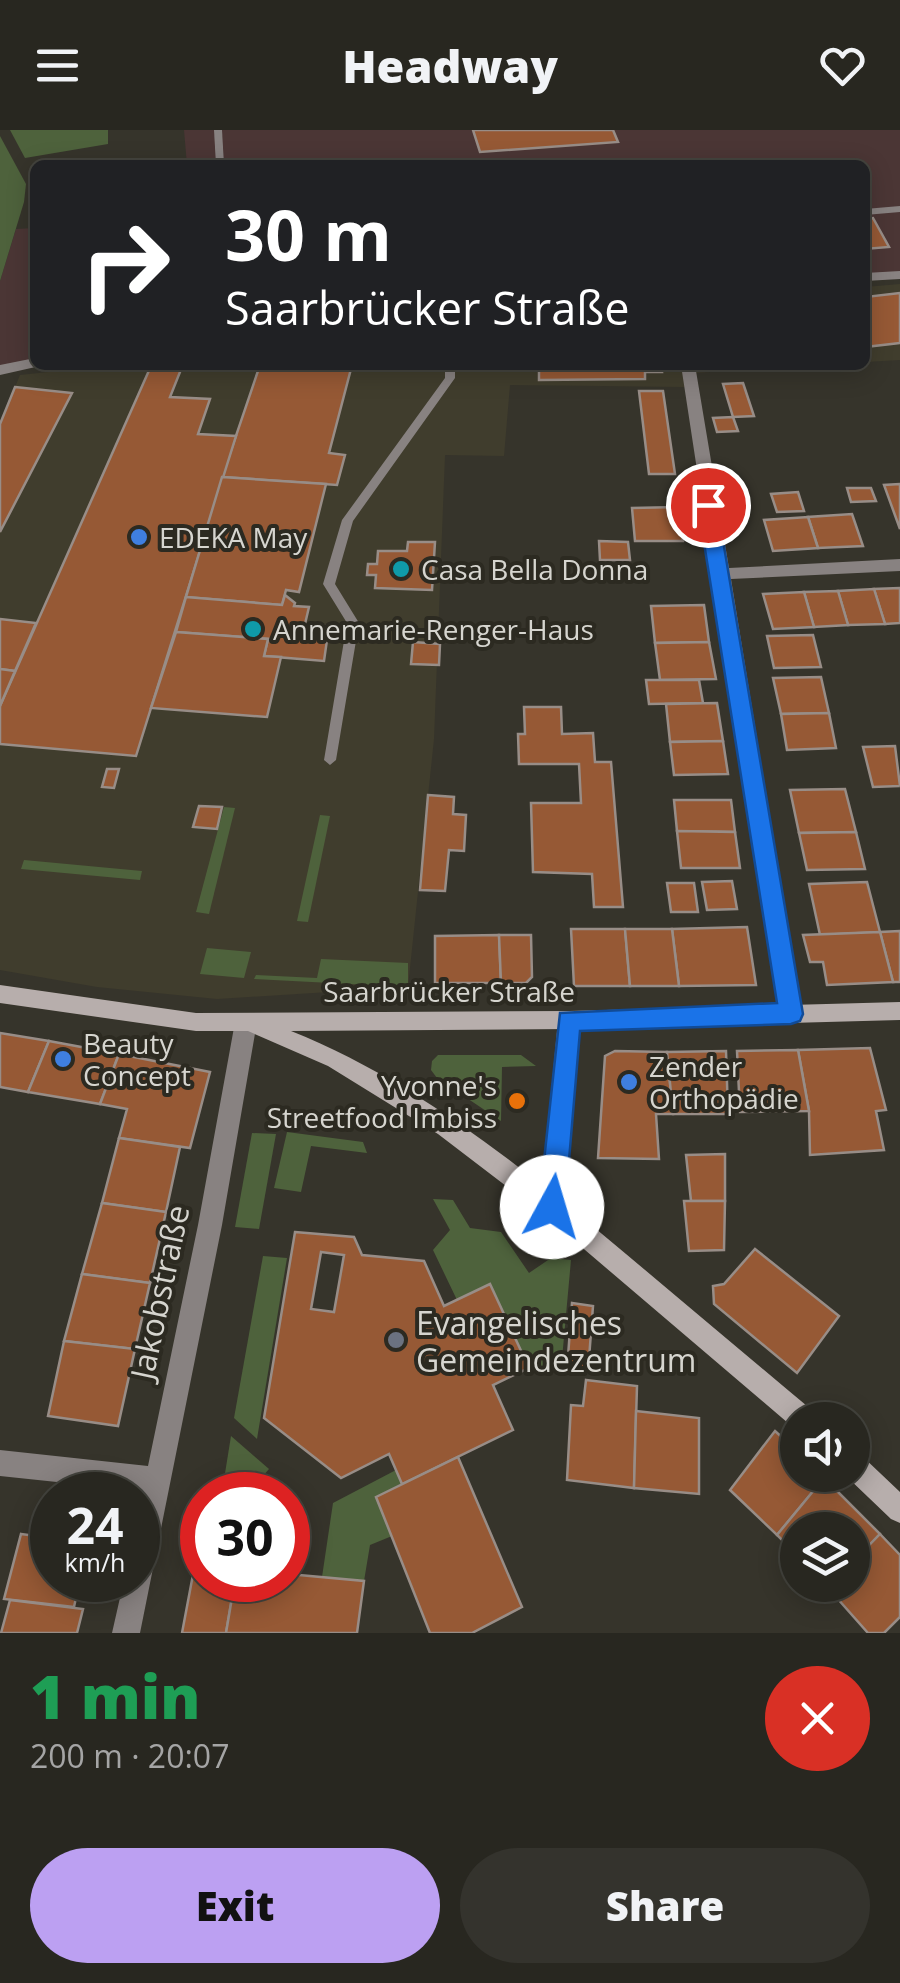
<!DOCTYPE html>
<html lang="en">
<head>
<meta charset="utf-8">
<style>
  body { margin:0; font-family:"Open Sans",sans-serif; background:#34332d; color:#f1f3f6; height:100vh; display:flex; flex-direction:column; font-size:38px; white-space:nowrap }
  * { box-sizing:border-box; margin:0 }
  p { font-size:32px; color:#a5a5a5 }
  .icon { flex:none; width:55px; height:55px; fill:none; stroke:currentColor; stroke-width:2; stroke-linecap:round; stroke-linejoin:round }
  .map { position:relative; height:1503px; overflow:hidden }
  .side { display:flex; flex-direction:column; background:#282720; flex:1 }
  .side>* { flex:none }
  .hud { position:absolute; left:30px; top:30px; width:840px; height:210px; border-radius:15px; box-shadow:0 5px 25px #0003,0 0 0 2px #44443e; background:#202124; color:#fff; overflow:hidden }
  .fabs { position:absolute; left:780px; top:1272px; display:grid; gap:20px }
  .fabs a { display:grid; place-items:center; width:90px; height:90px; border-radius:50%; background:#282720; box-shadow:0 5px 25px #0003,0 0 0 2px #44443e; font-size:50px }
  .speed { position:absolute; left:30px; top:1342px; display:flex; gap:20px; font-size:50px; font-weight:700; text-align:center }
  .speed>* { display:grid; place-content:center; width:130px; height:130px; border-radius:50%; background:#282720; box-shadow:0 5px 25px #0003,0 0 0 2px #44443e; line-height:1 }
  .speed small { font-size:25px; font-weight:400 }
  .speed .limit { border:15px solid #d22; background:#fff; color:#111 }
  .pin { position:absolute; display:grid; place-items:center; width:85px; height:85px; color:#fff; margin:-42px; border:5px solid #fff; border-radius:50%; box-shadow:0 2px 10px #0007 }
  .me { position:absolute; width:110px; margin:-55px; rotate:6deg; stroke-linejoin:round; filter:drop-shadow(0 0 8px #0008) }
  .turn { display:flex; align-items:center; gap:35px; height:210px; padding:0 30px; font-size:45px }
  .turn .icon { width:130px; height:130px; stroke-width:2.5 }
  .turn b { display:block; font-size:70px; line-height:85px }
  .round { display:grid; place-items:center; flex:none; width:105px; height:105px; border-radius:52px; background:#34332d }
  .overview { display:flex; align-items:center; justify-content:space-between; height:170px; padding:0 30px }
  h1 { font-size:60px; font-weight:800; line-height:75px; color:#1e9e55 }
  .button { display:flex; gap:20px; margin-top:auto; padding:20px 30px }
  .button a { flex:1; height:115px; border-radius:60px; background:#bca0f2; color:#111; font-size:40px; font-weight:800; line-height:115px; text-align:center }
  .button a+a { background:#34332d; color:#f1f3f6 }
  header { display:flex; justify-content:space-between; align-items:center; height:130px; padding:0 30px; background:#282720; font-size:45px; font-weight:800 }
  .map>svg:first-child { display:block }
</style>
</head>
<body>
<header><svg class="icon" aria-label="menu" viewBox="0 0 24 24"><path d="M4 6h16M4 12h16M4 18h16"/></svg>Headway<svg class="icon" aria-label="heart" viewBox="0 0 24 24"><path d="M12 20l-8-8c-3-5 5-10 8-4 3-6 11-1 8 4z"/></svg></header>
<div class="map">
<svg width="900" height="1503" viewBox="0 0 900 1503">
  <rect width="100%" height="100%" fill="#36342b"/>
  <g fill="#403d2d">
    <path d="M900,154V230L865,232V157Z"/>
    <path d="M114,235H816L694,243L690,257L510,255L504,326L445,325L434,609L408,857L217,869L97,857L0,840V294L20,245Z"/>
  </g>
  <g fill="#4b3635">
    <path d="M184,0H900V145L865,147V35H187Z"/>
    <path d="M35,98V233L0,240V151L16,99Z"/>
  </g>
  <g fill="#4e623c">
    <path d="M10,0H108V14L25,28Z"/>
    <path d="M0,6L26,54L24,72L0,151Z"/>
    <path d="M224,677L235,678L209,784L196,782Z"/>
    <path d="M320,685L330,686L308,792L297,791Z"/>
    <path d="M24,730L142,741L140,750L21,739Z"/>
    <path d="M207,818L251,822L244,848L200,844Z"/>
    <path d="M321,829L408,833V857L254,849L256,845L317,848Z"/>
    <path d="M438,925H521L536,936L502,937L501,991L437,948L431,940L432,931Z"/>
    <path d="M287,1002L363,1012L367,1023L311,1016L301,1062L274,1058Z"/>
    <path d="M252,1003L276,1004L259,1099L235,1097Z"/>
    <path d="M433,1069L453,1070L470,1098L501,1102L529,1143L551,1128L571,1130L561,1240L529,1238L490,1155L457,1170L433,1120L450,1100Z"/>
    <path d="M263,1126L287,1128L257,1309L234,1288Z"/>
    <path d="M231,1306L269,1339L246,1365L222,1362Z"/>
    <path d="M396,1340L402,1354L392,1406L370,1415L364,1451L322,1447L333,1373Z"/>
  </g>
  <g fill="#965935" stroke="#988d87" stroke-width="2.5" fill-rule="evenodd">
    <path d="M473,0H613L618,12L480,22Z"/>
    <path d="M873,88L889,117L865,119V89Z"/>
    <path d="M900,163V213L865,217V167Z"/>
    <path d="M260,235H352L329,323L345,325L337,355L222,347Z"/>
    <path d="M539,235H661L662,242H645V249L539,250Z"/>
    <path d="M151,236L182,237L170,267L210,269L198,304L236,306L136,626L0,614V576Z"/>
    <path d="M743,253L754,286L733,287L723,254Z"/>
    <path d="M15,257L72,263L0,402V294Z"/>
    <path d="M639,261H663L675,344H649Z"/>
    <path d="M733,287L738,301L717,302L713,288Z"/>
    <path d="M222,347L326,354L299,462L286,460L282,475L186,467Z"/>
    <path d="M900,354V399L884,355Z"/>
    <path d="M847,358H871L876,371L851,372Z"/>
    <path d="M798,362L804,381L777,382L771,364Z"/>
    <path d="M679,377L683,411H635L632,378Z"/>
    <path d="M852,384L863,416L818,418L808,387Z"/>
    <path d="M808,387L818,418L773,421L764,390Z"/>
    <path d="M599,411L628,412L630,430H600Z"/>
    <path d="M408,412H435L432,460L375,458L376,445H367L368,434H377L378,421H407Z"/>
    <path d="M900,458V493L885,494L874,459Z"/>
    <path d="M874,459L885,494L848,495L838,461Z"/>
    <path d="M838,461L848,495L814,497L804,462Z"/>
    <path d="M804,462L814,497L773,499L763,464Z"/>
    <path d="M285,465L295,473L294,476L309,477L305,494L329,496L324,531L264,526L268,509L176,502L186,467L282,475Z"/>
    <path d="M704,475L709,512L655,513L651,476Z"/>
    <path d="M0,489L36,493L15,541L0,539Z"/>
    <path d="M176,502L268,509L264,526L281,527L267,587L151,578Z"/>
    <path d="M813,505L821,537L774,538L767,506Z"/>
    <path d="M413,512L440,514L439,535L411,534Z"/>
    <path d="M709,512L716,549L660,550L655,513Z"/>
    <path d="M0,539L15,541L0,576Z"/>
    <path d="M821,547L829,583L781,584L773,548Z"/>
    <path d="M646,550H699L703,573L649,574Z"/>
    <path d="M717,573L723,611L670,612L666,574Z"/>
    <path d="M524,577H561L562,604L593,603L595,632H611L623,777H594L592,744L533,742L531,673H581L579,634H519L518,604H525Z"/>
    <path d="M829,583L836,618L787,620L781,584Z"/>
    <path d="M723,611L728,644L674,645L670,612Z"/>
    <path d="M895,616L900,656L873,657L863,617Z"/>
    <path d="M107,639H119L114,658L102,657Z"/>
    <path d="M845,659L856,702L799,703L790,660Z"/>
    <path d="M428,665L454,667L453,684L466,685L464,721L449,720L445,761L420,760Z"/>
    <path d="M674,670H731L735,702L677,701Z"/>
    <path d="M199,676L222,677L217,699L193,697Z"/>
    <path d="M677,701L735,702L740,738H681Z"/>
    <path d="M856,702L865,739L807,740L799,703Z"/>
    <path d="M732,751L737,779L707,780L702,752Z"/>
    <path d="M867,752L880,802L820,805L809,754Z"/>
    <path d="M667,753H694L698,782H671Z"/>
    <path d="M747,797L756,855L679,856L672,799Z"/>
    <path d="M571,799H625L630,856H574Z"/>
    <path d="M625,799H672L679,856H630Z"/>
    <path d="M900,801V852H893L880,802Z"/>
    <path d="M880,802L893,852L827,855L823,832H810L803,805Z"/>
    <path d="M499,805L501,853H435V806Z"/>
    <path d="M499,805H531L532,847L526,853H501Z"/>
    <path d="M0,903L49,911L28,962L0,957Z"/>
    <path d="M49,911L119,924L100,974L28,962Z"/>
    <path d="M870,918L886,980L876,981L884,1020L810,1025L809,981L798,920Z"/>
    <path d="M798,920L809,981L740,982L737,921Z"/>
    <path d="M615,921L667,922L673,984H656L659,1029L598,1028L605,926Z"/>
    <path d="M726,921L728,984H673L667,922Z"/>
    <path d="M119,924L210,942L190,1018L119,1008L127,979L100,974Z"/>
    <path d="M119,1008L180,1017L166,1082L102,1073Z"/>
    <path d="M725,1024V1071H691L686,1025Z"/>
    <path d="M684,1071H725L724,1120L689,1121Z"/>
    <path d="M102,1073L166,1082L150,1153L82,1144Z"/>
    <path d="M295,1102L354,1107L362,1125L424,1131L444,1176L490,1154L529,1238L493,1255L513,1300L402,1354L389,1324L341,1348L264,1288ZM321,1122L344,1125L334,1182L311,1179Z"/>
    <path d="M755,1119L839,1186L797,1243L714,1174L713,1156L724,1154Z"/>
    <path d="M82,1144L150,1153L135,1219L64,1211Z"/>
    <path d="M572,1173L593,1176L588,1242L567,1240Z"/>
    <path d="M64,1211L135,1219L118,1296L48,1286Z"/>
    <path d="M586,1250L637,1256L634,1358L567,1350L571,1275L583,1276Z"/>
    <path d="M636,1281L699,1288V1364L634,1358Z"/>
    <path d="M775,1301L798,1322V1345L824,1348L777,1405L730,1360Z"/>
    <path d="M458,1327L522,1477L472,1503H430L376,1367Z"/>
    <path d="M824,1348L880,1404L852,1433V1400H798V1426L777,1405Z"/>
    <path d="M21,1404L52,1408V1450H80L74,1477L4,1469Z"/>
    <path d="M880,1404L900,1425V1487L884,1503H868L829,1459L832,1455H852V1433Z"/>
    <path d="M195,1434L202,1435V1450H235L226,1503H182Z"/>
    <path d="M288,1444L364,1451L357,1503H226L235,1450H288Z"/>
    <path d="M10,1470L83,1479L77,1503H1Z"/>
  </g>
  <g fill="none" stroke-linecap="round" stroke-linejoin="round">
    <g fill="#888281" fill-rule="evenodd">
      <path d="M214,0H222L224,35H216Z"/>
      <path d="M900,76V82L865,85V79Z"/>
      <path d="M445,235H455V248L353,391L335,454L359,493L336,630L330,635L324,630L347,493L323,454L342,390L445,248Z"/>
    </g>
    <g fill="#888281" fill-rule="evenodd">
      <path d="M900,141V149L865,151V143Z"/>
      <path d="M35,228V235L40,236L0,245V235Z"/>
      <path d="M681,235H695L729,438L900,429V441L731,449L802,884L799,891L791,893L783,891L780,884Z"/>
      <path d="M569,881L577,883L580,890L564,1077L560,1085L552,1088L544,1085L540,1077L558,890L561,883Z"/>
      <path d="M246,883L254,885L257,892L222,1095L140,1503H112L124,1450H138V1384L142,1361L0,1346V1320L148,1336L198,1095L235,892L238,885Z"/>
    </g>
    <g fill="#b7aeac" fill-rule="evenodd">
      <path d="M0,855L196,883L569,881L900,872V890L569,899L291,901C416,951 523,1038 626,1124C688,1176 751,1229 813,1281L817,1290H798V1300L795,1299L544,1085L438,1004L328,936L248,901H196L0,873Z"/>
      <path d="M852,1321L861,1325L900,1362V1393L891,1389L845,1345H852Z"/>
    </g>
  </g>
  <path fill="#1a73e8" stroke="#114b97" stroke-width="2.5" d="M708,369L717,375L803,884L800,891L791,894L580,901L565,1077L561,1086L552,1090L543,1086L539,1077L560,883L777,873L698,375Z"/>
  <g fill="#3f7fe0" stroke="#2c2a21" stroke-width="4">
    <circle cx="139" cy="407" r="10"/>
    <circle cx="63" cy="929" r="10"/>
    <circle cx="629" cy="952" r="10"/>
  </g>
  <g fill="#0f9aa8" stroke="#2c2a21" stroke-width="4">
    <circle cx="401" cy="439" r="10"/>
    <circle cx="253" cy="499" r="10"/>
  </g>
  <circle fill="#e8710a" stroke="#2c2a21" stroke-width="4" cx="517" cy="971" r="10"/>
  <circle fill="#6b7280" stroke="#2c2a21" stroke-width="4" cx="396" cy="1210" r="10"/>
  <g text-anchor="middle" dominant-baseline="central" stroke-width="8" stroke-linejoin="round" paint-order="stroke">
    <g font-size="28" fill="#d6d5cf" stroke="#2c2a21" text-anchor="start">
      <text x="159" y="407">EDEKA May</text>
      <text x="421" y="439">Casa Bella Donna</text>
      <text x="273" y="499">Annemarie-Renger-Haus</text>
      <text x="83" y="913">Beauty<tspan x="83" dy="32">Concept</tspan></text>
      <text x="649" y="936">Zender<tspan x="649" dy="32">Orthopädie</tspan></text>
      <text x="497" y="955" text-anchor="end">Yvonne's<tspan x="497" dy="32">Streetfood Imbiss</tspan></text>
    </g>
    <g font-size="28" fill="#d6d5cf" stroke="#2c2a21">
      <text x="449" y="861">Saarbrücker Straße</text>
    </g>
    <g font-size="32" fill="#d6d5cf" stroke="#2c2a21">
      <text transform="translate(159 1162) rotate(-78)">Jakobstraße</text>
    </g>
    <g font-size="32" fill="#d6d5cf" stroke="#2c2a21" text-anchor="start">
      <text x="416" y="1192">Evangelisches<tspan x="416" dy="37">Gemeindezentrum</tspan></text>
    </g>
  </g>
</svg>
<div class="fabs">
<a><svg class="icon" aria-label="sound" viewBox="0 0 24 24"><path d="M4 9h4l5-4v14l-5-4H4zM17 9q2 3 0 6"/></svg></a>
<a><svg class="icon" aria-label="layers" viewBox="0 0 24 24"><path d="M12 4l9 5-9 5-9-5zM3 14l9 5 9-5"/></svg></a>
</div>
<div class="speed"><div>24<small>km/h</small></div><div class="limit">30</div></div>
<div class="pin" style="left:708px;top:375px;background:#d93025"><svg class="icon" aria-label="arrive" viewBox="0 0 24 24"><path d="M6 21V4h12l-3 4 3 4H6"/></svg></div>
<svg class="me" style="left:552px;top:1077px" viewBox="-20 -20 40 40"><circle r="19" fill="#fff"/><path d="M0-13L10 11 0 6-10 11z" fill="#1a73e8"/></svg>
<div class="hud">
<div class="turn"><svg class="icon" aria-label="right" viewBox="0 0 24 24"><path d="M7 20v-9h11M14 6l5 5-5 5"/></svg><div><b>30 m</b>Saarbrücker Straße</div></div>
</div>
</div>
<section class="side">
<div class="overview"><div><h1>1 min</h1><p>200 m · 20:07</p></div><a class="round" style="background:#d93025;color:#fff"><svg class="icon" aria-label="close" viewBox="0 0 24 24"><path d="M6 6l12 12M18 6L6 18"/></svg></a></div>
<div class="button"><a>Exit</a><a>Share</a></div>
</section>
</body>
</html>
